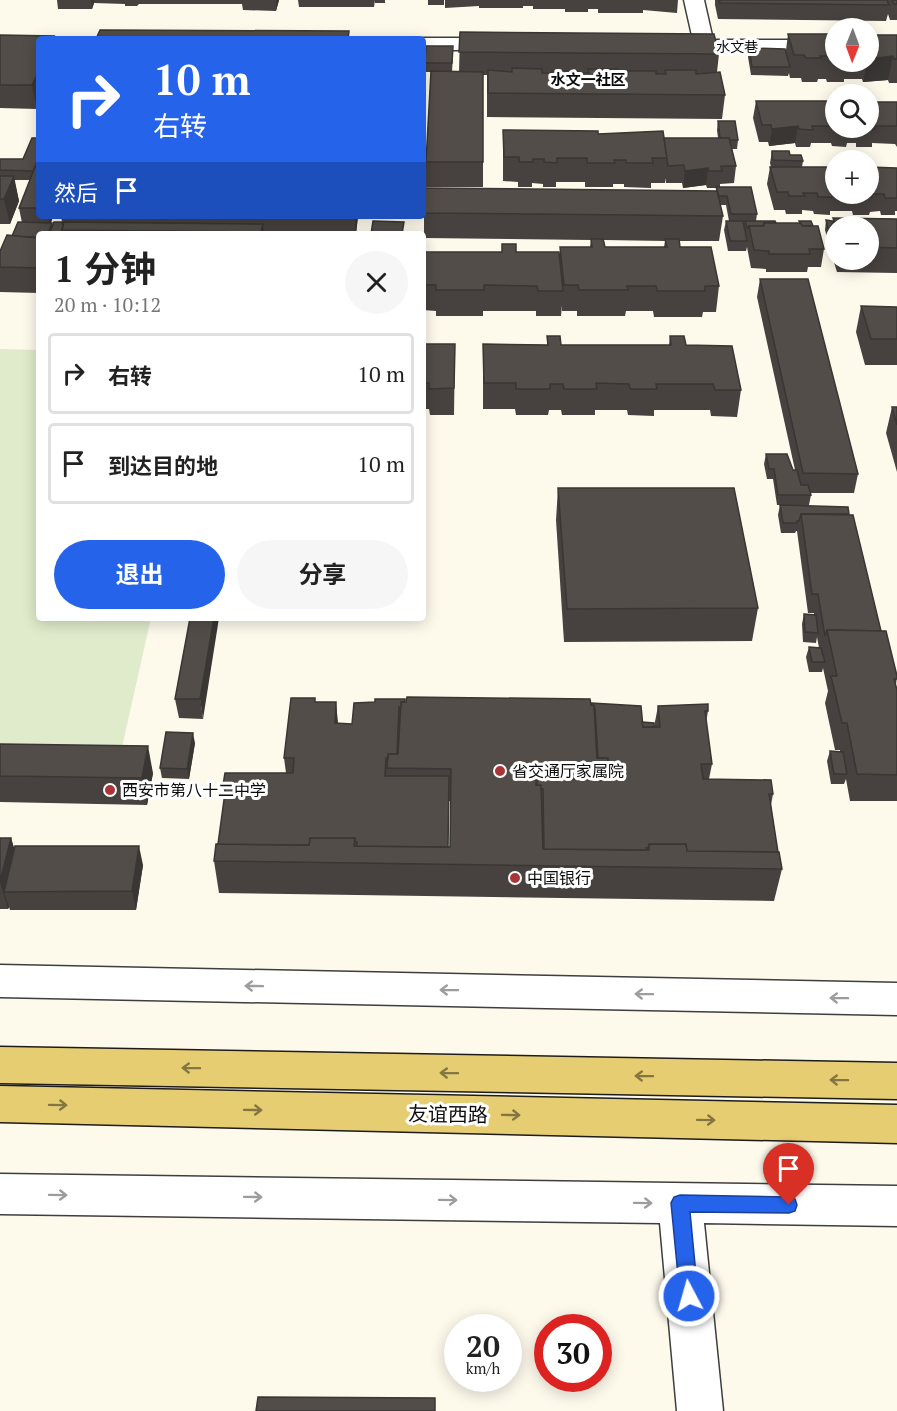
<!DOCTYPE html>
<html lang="zh">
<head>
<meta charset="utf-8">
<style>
  body { margin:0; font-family:"PT Serif","Noto Sans SC",serif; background:#f6f6f6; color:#222; height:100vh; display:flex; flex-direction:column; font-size:22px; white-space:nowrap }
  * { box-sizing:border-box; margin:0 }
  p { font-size:20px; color:#767676 }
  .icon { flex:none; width:33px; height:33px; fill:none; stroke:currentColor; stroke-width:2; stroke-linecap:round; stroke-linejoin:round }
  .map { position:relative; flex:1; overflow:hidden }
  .drawer { position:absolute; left:36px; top:231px; width:390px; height:390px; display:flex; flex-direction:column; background:#fff; border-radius:6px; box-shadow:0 3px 15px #0003 }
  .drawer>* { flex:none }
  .guide { position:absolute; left:36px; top:36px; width:390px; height:183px; border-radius:6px; box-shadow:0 3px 15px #0003; background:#2563eb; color:#fff; overflow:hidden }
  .needle { width:39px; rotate:181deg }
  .fabs { position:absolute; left:825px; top:18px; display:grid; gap:12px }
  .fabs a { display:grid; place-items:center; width:54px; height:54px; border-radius:50%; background:#fff; box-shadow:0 3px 15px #0003; font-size:30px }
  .speed { position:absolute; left:444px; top:1314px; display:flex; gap:12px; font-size:30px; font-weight:700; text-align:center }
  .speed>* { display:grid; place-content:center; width:78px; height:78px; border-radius:50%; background:#fff; box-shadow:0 3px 15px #0003; line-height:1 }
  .speed small { font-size:15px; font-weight:400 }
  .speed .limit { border:9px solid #d22; background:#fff; color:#111 }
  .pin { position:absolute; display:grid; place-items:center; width:51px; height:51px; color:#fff; margin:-62px -26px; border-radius:50% 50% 50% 0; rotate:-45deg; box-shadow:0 0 6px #0007 }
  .pin .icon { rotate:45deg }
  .me { position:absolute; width:66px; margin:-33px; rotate:354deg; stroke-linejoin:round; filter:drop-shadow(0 0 4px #0008) }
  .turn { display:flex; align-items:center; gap:21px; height:126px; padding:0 18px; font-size:27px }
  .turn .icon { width:78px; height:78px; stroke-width:2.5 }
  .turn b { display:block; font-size:42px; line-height:51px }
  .then { display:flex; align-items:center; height:57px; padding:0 18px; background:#0003; gap:12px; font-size:22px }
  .round { display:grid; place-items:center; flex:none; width:63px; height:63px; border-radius:32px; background:#f6f6f6 }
  .summary { display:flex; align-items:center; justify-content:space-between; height:102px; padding:0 18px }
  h1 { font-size:36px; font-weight:700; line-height:45px }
  .primary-button { display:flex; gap:12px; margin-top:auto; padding:12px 18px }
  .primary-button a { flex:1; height:69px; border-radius:36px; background:#2563eb; color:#fff; font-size:24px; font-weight:700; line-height:69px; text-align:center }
  .primary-button a+a { background:#f6f6f6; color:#222 }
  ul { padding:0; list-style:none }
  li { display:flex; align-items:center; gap:18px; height:81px; margin:0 12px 9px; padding:0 6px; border:3px solid #e0e0e0; border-radius:6px }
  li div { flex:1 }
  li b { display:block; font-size:22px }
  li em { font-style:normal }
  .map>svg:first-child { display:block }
</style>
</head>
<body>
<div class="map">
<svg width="897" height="1411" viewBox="0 0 897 1411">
  <rect width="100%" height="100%" fill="#fdfaec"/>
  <path fill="#dfebca" d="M0,349L39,350V618H151L120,756L0,755Z"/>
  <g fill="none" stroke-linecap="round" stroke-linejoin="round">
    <defs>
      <g id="minor">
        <path d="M684,0H704L713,40H836V52L664,50L661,46L664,42L693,40Z"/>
        <path d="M423,38H505L512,40L515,44L512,48L505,50H423V39H419Z"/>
        <path d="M0,965L897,983V1015L0,997Z"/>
        <path d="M0,1174L897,1186V1226L704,1223L723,1411H677L660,1223L0,1214Z"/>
      </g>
      <g id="major">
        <path d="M0,1047L897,1063V1099L0,1083Z"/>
        <path d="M0,1086L897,1105V1143L0,1122Z"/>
      </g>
    </defs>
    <use href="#minor" stroke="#3e3e3e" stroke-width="3"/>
    <use href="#major" stroke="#1c1c1c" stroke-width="3"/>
    <use href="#minor" fill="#fff" fill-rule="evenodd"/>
    <use href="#major" fill="#e7cd71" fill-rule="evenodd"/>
  </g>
  <g fill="#47423f" fill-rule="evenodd">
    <path d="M57,0H279L276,11L243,10L242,4H139L137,6H125V4L94,3L92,9H58Z"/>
    <path d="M298,0H375L374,7H299Z"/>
    <rect x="375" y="0" width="10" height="3"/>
    <rect x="428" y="0" width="16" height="5"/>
    <path d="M445,0H678L677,13L643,10V13H598V9H588V12H565V9H533V6H523V8H479V6L445,8Z"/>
    <path d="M715,0H897V20H890L888,14L886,21L718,19L715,5Z"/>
    <path d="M460,32L719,54L717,72L725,95L722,119L487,117V75H483V187H426V162L431,72H425V63L453,55L452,72H459Z"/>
    <path d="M788,34H836V62H868L897,35V83H889L888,80L863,82L862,79H844V82H827L826,79H818L817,82H802L801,78H790L789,73L788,76L751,75L748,57L749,48L786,50Z"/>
    <path d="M0,35L54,36L37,109L0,108Z"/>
    <path d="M756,101H836V128H868L897,102V147L895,144L872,143V147H856V143H847L846,147L832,146L831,143H811L810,147H796L795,143L769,146L768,142H759L753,118Z"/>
    <path d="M718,121L738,140L737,149H732L736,166L734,183L720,184V187L757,214L756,221L776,223H799V221L813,226L824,249L821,267H808L807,272H766V269L751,268L747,247L746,251H728L724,230L726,221H729L726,205H720L723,216L719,241H679L680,247L719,286L716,312H703L702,317H654L653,311H626L625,316H577V311H562V305L561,316H536V311H483V316H436V311L423,310V252H502V244L516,252L560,257V247H590L591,240L424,238V213L716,191V188H707L706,185L683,188L682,183H666L665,178V183H651V188L624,187V184H613V187H585V182H556V187H543V184L532,183V187H518V182L503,181V130L598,134L664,138H718L717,130ZM604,240L665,241L664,247H605Z"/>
    <path d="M39,138V216H53L51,223H52V225L62,222L61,216H358L356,234H39V293L0,292V251L22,223L19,208L30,180H14L19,201L10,224H0V159H23Z"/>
    <path d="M772,151L790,155L803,161L802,167L897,168V211H895V215H881L880,211L870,212L869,215H853L852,211H830V215L814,214L813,211L802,210V214H786L785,210H774L767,184L770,167H771L770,163Z"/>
    <path d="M833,218L897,219V273L837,272L828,243L829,237H827L825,230L826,220L833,221ZM836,226H868V260H836Z"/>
    <path d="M760,279L858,474L854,493H810L811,495L809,505H777L773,479H767L764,464L766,454L793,470H795L757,297Z"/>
    <path d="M861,306L897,307V365H865L856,332Z"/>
    <path d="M547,336L561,345H669L670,336L686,345L741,390L737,417L711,416L710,410H654V416L628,415L627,410H595V415H562L561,410H549L548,415H516L515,409H483V344L547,345Z"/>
    <path d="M423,344H455L454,415H430L429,409H423Z"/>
    <path d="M892,407H897V472L886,433Z"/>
    <path d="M558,488L758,608L752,641L564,642L556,520Z"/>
    <path d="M780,505L849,514L881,631L897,676L896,685L897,690V801H850L846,779L844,784H831L827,761L830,751H840V750H835L825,703L828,691L823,668L822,672H809L806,657L809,647L819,648L817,637L816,643L803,642L802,624L804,614L814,615V613H808L797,531H796L795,533H781L778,515Z"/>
    <path d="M190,618L203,719L179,718L175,699Z"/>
    <path d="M316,702H336L338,723L352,724L405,702L591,705L654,727L658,706L708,711L706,723L712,764L709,779L773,794L771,805L778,852L782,869L774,901L219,893L214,861L218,844L225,796L223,785L286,773L284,758ZM449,801H451L450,847H448Z"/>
    <path d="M195,743L189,779L162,778L160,768Z"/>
    <path d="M0,744L153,773L147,805L0,802Z"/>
    <path d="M0,838H11L14,848L143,865L136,910H10L9,907L8,909H0Z"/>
  </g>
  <g fill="#393633">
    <path d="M91,0H94V3L92,9Z"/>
    <path d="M276,0H279L276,11Z"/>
    <path d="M893,56L888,80L863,82L868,59Z"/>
    <path d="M39,70V103L37,109L32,85Z"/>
    <path d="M798,126L795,143L769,146L772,129Z"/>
    <path d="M39,158V171H33Z"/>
    <path d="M708,168L706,185L683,188L685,171Z"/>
    <path d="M14,176L19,201L10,224L4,199Z"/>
    <path d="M48,216H53L50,226Z"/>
    <path d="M355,216H358L356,234H355Z"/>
    <path d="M263,224L264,234H261V232Z"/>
    <path d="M214,618H219L203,719L200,699Z"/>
    <path d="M336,702L338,729L335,723Z"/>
    <path d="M193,733L195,743L189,779L187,769Z"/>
    <path d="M148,746L153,773L147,805L142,778Z"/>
    <path d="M11,838L19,864L4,892L9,907L8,909L0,882Z"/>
    <path d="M139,846L143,865L136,910L132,891Z"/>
  </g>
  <g fill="#524d49" stroke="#393633" stroke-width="1.5">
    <path d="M719,0H887L889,5L720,3Z"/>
    <path d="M892,0H897V4H894Z"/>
    <path d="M100,30L349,31L348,39H96Z"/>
    <path d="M460,32L714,34L719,54L459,52Z"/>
    <path d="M788,34H836V58H831L830,56H820L821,58H806L804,55H794Z"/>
    <path d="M0,35L54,36L52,39H39V70L32,85H0Z"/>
    <path d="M868,35H897V59H894L893,56L868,59Z"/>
    <path d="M426,46H453L452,63H425Z"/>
    <path d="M749,48L785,49L790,67H752Z"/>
    <path d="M512,68L542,69V73H552V71H579V73H589L588,69H618L619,74H628V71H656V74H666L665,70H696V74L720,72L725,95L488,93V70L512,72Z"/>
    <path d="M431,71L483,72V162H426Z"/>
    <path d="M756,101H836V128H849L850,129H835L834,126H812L813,130L799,129L798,126L772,129L771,125H762Z"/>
    <path d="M868,102H897V126H874L875,129H860L859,128H868Z"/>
    <path d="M718,121H735L738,140H729V138H720Z"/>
    <path d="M503,130L598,131V134L663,131L667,158H652L653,163H626V160H614L615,163H587V158H557V163L544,162V159H533V162H519V157H504Z"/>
    <path d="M32,138H39V158L33,171L0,170V159H23Z"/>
    <path d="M664,138H729L736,166H721L722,171H709L708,168L685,171L684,165L668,166Z"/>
    <path d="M772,151H789L790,155H801L803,161L773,160L772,154Z"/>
    <path d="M35,167H39V208H19Z"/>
    <path d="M770,167H836V193H832L833,197H818L817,193H803L805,196H789L788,192H777Z"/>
    <path d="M868,167L897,168V198H885L884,194H871L872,197H857L856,194H868Z"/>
    <path d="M0,176H14L4,199H0Z"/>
    <path d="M716,187H751L757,214H731L727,196H719Z"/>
    <path d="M425,188L717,191L723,216L424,213Z"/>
    <path d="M833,218L897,219V248L868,247V226L836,227Z"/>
    <path d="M826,220L833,221L831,228H828Z"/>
    <path d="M373,221L404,222L402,234H371Z"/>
    <path d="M726,221H743L747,241H730Z"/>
    <path d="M745,221H775L776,223H764L763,226H749L748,228H747Z"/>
    <path d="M799,221H811L813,226H802Z"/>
    <path d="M18,222L52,223L48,234H39V236L38,237H25L12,236Z"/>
    <path d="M54,222H62L63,226L62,230V234H49Z"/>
    <path d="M64,222L263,224L261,232L62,230Z"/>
    <path d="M764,223H801L802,226H818L824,249H809L810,254H769V251L754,250L749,226H764Z"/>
    <path d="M7,235L37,238L39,236V268L0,267V251Z"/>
    <path d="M591,239H603L605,247H667L665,239H679L680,247H711L719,286H705V291H657L656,286H627L628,290H579L578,285H564L560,247H592Z"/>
    <path d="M502,244H516V252H559L563,291H538L537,286L484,285V290H436V285H423V252H502Z"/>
    <path d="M760,279H808L858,474L803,473Z"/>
    <path d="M861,306L897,307V339H871Z"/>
    <path d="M547,336H560L561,345H671L670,336H684L686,345L732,346L741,390H715L713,384H656L657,389H630L629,384L596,383L597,389H564L563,384H550V389H516V383H484L483,344L548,345Z"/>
    <path d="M423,344H455L454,388L429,389V383H423Z"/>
    <path d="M892,407H897V425Z"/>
    <path d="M766,454H787L793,470H797L801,485H808L811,495H778L774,469H769Z"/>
    <path d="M558,488H734L758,608L567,609Z"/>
    <path d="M780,505L848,507L849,514H801L799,521H797V523H783Z"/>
    <path d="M801,514L853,515L881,631L827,630L825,636L818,594H812Z"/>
    <path d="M804,614L816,615L818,633L805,632Z"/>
    <path d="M190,618H214L200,699H175Z"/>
    <path d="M827,630L886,631L897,676V679H894L897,690V775L857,774L847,723H842L831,676H837Z"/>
    <path d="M809,647L821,648L825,662H812Z"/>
    <path d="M407,697L590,699L591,705H594L597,758H608L609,773L536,772V785H541L543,849L649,850V844H686L687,850L779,852L782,869L214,861L216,844L309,845L310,838H355L354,846L450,847L451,769L387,768L388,754H398L401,702H406Z"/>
    <path d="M291,698H315V702H336L335,723L352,724L354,703L375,702V699H405V702H401V707H399L397,754H388V758H386L385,776H449L448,847L357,846V842H355V838H310L309,845L218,844L226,785H223L225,773H293L294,758H284Z"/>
    <path d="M591,703L641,706L643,727H660L658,706L708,704V711H705L712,764H701L703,779L771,780L773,794H769L778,852L687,851L686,844H649L648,848H646L647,850L544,849L543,789H541V785H537V779L610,780L609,762H608V758H598L595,709H594V705H591Z"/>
    <path d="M642,722L654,723V727H643Z"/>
    <path d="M166,732L193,733L187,769L160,768Z"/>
    <path d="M0,744L148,746L142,778L0,776Z"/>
    <path d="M830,751L843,752L847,774H834Z"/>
    <path d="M0,838H11L0,882Z"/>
    <path d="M15,846H139L132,891L4,892Z"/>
    <path d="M258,1397L435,1398V1411H256Z"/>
  </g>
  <defs><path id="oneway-shaft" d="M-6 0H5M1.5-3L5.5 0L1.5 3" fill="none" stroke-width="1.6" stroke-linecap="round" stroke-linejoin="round" transform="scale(1.5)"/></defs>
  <g stroke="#9d9d9d">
    <use href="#oneway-shaft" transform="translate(254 986) rotate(-179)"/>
    <use href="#oneway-shaft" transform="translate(449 990) rotate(-179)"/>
    <use href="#oneway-shaft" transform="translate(644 994) rotate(-179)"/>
    <use href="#oneway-shaft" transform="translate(839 998) rotate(-179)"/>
    <use href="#oneway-shaft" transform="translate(58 1195) rotate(1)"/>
    <use href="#oneway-shaft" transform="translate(253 1197) rotate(1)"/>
    <use href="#oneway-shaft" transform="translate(448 1200) rotate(1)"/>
    <use href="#oneway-shaft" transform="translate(643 1203) rotate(1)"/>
  </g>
  <g stroke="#847643">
    <use href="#oneway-shaft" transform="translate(191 1068) rotate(-179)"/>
    <use href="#oneway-shaft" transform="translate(449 1073) rotate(-179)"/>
    <use href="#oneway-shaft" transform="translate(644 1076) rotate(-179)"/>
    <use href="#oneway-shaft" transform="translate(839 1080) rotate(-179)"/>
    <use href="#oneway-shaft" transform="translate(58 1105) rotate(1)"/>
    <use href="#oneway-shaft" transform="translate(253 1110) rotate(1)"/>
    <use href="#oneway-shaft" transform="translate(511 1115) rotate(1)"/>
    <use href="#oneway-shaft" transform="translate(706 1120) rotate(1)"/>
  </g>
  <path fill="#2563eb" stroke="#184099" stroke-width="1.5" d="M680,1195L789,1197L795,1199L797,1205L795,1211L789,1213L690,1212L698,1296L696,1302L689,1305L683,1302L680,1296L671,1203L674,1197Z"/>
  <g fill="#a93538" stroke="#fff" stroke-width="2">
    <circle cx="500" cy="771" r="6"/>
    <circle cx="110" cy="790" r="6"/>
    <circle cx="515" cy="878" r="6"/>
  </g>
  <g text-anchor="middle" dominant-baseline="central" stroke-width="6" stroke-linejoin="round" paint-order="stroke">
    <g font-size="14" fill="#0b0b0b" stroke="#fff">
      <text x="737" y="46">水文巷</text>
    </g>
    <g font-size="15" font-weight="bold" fill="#0b0b0b" stroke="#fff">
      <text x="588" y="79">水文一社区</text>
    </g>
    <g font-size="16" fill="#0b0b0b" stroke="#fff" text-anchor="start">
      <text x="512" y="771">省交通厅家属院</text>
      <text x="122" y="790">西安市第八十二中学</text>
      <text x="527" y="878">中国银行</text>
    </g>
    <g font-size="20" fill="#0b0b0b" stroke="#fff">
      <text transform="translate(448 1114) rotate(1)">友谊西路</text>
    </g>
  </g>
</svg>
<div class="fabs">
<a><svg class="needle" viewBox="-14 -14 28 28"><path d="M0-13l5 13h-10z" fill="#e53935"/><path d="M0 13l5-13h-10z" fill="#767676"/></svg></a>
<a><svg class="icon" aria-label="search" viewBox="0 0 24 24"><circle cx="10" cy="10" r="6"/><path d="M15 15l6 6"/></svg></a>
<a>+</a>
<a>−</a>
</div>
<div class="speed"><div>20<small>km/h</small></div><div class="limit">30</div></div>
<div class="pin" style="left:789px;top:1205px;background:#d93025"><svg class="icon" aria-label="arrive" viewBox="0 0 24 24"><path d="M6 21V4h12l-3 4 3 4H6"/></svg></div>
<svg class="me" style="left:689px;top:1296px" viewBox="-20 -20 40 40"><circle r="17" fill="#2563eb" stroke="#fff" stroke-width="3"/><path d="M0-11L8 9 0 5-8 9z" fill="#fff"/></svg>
<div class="guide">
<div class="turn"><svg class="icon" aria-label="right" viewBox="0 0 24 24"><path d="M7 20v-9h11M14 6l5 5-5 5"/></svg><div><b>10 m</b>右转</div></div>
<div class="then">然后<svg class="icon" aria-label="arrive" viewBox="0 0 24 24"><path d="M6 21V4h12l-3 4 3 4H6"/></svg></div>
</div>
<section class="drawer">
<div class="summary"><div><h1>1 分钟</h1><p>20 m · 10:12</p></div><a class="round"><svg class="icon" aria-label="close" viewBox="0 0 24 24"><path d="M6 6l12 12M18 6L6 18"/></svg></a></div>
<ul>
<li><svg class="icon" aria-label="right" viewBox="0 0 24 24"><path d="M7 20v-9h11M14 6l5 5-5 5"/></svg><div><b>右转</b></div><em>10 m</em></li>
<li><svg class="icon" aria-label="arrive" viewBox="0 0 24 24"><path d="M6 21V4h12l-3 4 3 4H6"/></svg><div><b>到达目的地</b></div><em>10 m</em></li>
</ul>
<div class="primary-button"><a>退出</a><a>分享</a></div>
</section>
</div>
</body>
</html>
